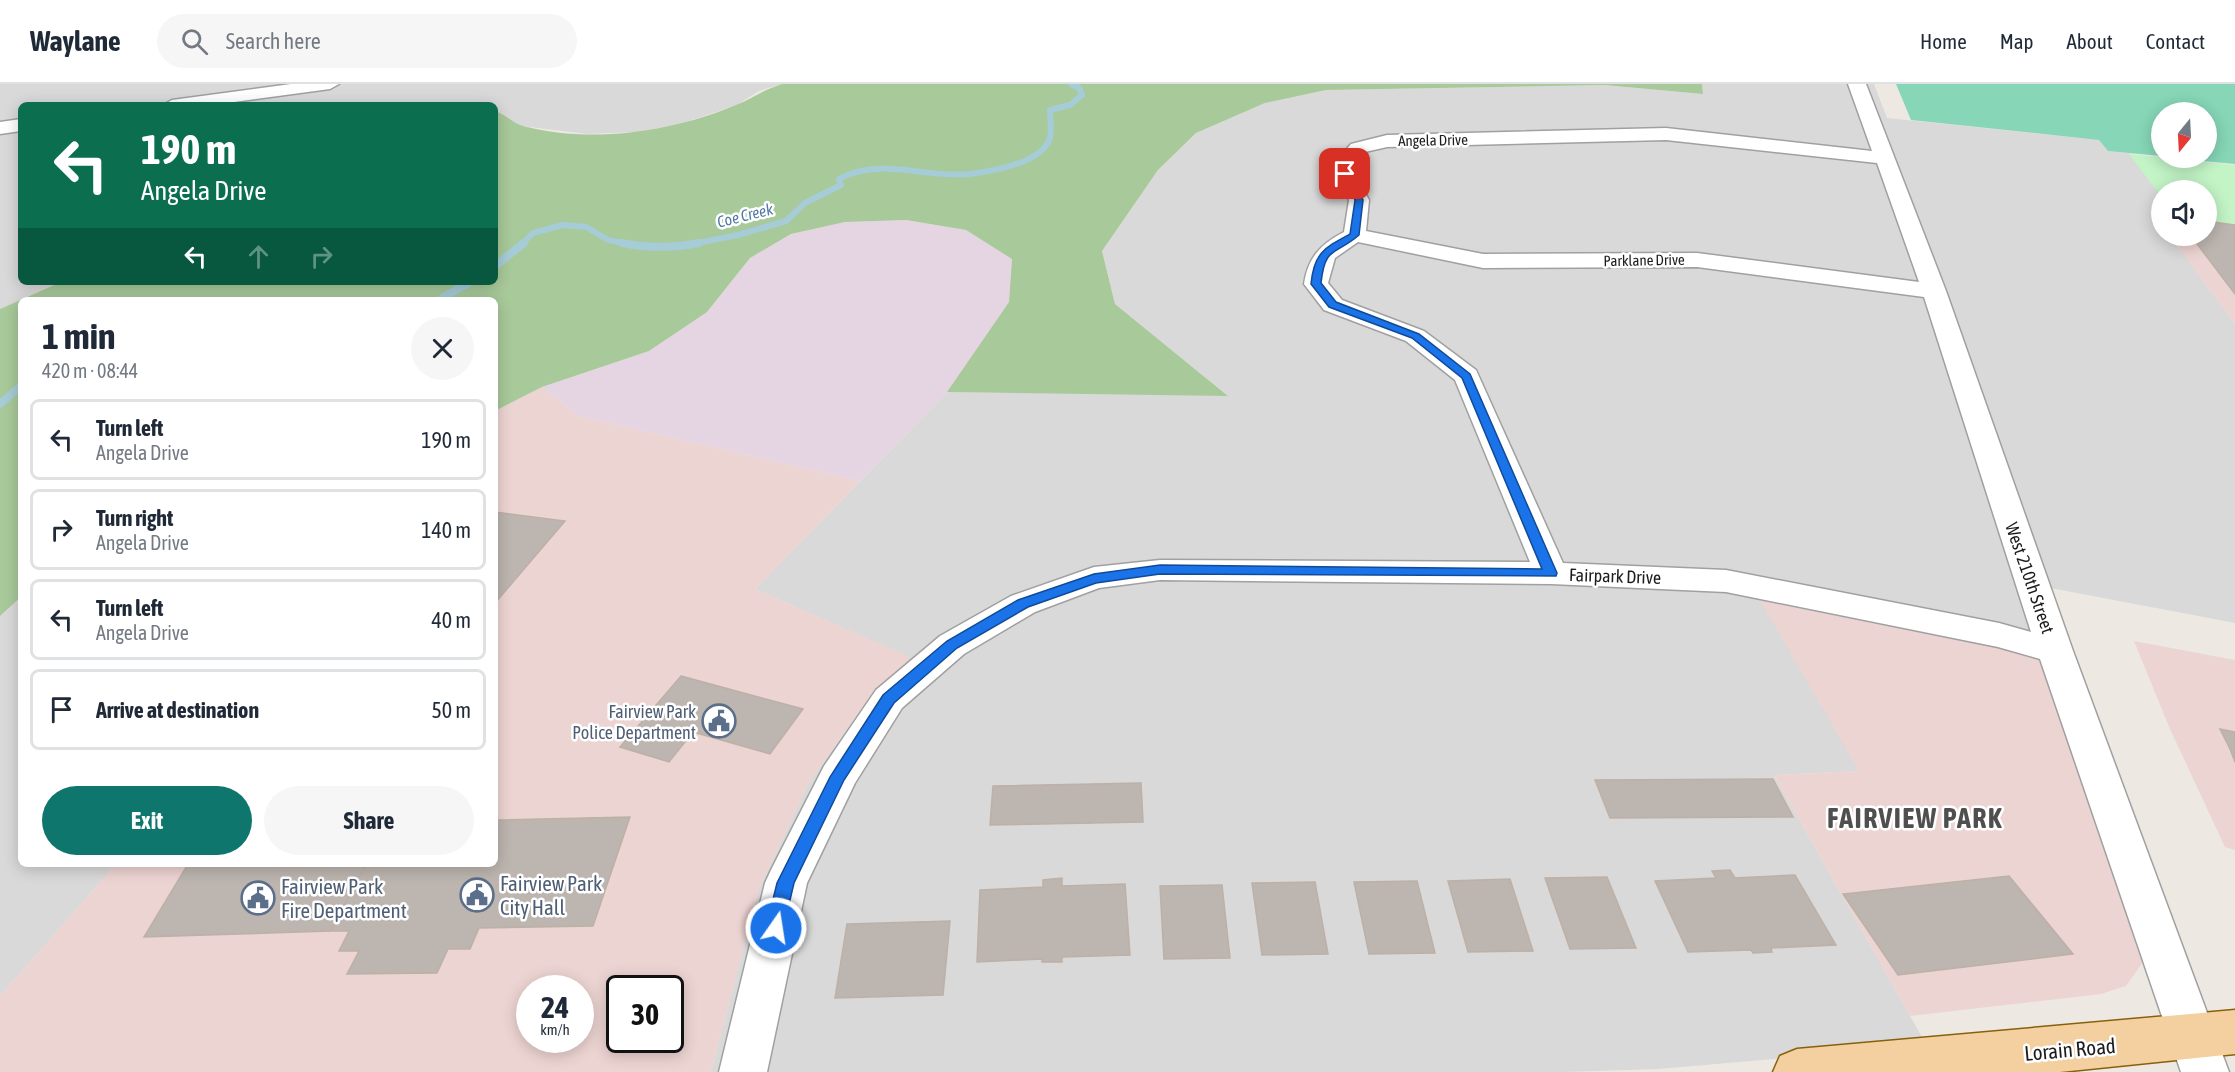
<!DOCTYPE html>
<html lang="en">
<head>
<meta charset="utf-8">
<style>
  body { margin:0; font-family:"Asap Condensed",sans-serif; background:#f6f6f7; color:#1f2937; height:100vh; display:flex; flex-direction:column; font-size:22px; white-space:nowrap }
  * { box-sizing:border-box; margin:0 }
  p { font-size:20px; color:#747a83 }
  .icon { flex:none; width:33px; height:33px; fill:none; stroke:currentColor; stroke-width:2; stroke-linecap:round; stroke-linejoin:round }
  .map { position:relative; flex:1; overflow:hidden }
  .side { position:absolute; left:18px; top:213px; width:480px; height:570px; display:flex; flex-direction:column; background:#fff; border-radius:9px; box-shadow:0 3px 15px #0003 }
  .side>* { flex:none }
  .guide { position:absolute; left:18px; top:18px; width:480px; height:183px; border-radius:9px; box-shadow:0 3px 15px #0003; background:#0b6e4f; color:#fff; overflow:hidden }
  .needle { width:39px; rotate:198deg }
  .buttons { position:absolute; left:2151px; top:18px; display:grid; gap:12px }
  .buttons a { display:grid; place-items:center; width:66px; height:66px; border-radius:50%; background:#fff; box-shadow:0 3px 15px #0003; font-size:30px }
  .speed { position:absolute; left:516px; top:891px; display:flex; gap:12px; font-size:30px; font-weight:700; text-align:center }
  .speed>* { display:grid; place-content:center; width:78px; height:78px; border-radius:50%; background:#fff; box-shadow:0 3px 15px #0003; line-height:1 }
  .speed small { font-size:15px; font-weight:400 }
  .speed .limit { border:3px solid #111; border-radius:9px; background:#fff; color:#111 }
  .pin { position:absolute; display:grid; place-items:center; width:51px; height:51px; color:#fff; margin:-26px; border-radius:12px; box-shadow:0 3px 9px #0006 }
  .me { position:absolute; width:66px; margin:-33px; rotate:13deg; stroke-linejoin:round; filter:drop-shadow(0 0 4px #0008) }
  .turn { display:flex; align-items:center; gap:21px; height:126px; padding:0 24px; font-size:27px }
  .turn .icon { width:78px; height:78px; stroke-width:2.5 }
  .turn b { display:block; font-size:42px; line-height:51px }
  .lanes { display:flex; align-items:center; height:57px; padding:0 24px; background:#0003; justify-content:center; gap:30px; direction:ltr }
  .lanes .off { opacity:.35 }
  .round { display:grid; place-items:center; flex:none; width:63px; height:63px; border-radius:32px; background:#f6f6f7 }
  .overview { display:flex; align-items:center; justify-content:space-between; height:102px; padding:0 24px }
  h1 { font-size:36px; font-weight:700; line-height:45px }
  .button { display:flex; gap:12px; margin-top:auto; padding:12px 24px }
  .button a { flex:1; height:69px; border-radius:36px; background:#0f766e; color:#fff; font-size:24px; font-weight:700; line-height:69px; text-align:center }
  .button a+a { background:#f6f6f7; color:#1f2937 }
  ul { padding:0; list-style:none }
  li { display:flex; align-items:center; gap:18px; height:81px; margin:0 12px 9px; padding:0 12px; border:3px solid #e0e1e3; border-radius:9px }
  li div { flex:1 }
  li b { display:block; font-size:22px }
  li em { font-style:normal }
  header { display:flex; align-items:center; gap:36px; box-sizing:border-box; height:84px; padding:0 30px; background:#fff; border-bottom:2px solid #e0e1e3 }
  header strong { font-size:28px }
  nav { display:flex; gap:33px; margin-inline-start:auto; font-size:21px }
  .search { width:420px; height:54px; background:#f6f6f7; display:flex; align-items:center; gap:15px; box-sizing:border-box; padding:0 21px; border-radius:33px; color:#747a83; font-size:22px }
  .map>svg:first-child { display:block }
</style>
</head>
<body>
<header>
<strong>Waylane</strong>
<div class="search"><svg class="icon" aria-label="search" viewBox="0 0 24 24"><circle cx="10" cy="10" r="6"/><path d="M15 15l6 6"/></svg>Search here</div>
<nav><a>Home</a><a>Map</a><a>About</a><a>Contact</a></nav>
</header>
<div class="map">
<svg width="2235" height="988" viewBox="0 0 2235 988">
  <rect width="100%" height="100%" fill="#ede9e2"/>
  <g fill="#dad9d9">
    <path d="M0,0H782L759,7L737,21L659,47L587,50L522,42L495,27V21H21V198H61L0,225Z"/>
    <path d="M1702,0H1874L1887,34L2100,56L2108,67L2129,69L2161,112V132H2155L2161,141L2162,152H2170L2235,240V539L2024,499L2043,559L1860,687L1774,691L1927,962L1658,985L1564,988H711L759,804L808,700L860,626L909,573L755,505L947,308L1227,311L1115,220L1102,167L1158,86L1196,49L1265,19L1326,6L1604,1L1703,10Z"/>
    <path d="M21,513V780H116L0,912V532Z"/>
  </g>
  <g fill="#ecd4d2" fill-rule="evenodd">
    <path d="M2207,137L2235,140V240L2170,152H2206Z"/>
    <path d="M542,303L578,332L860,397L755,505L910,573L860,626L808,700L759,804L711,988H0V912L116,780H495V327ZM530,904H580V956H530ZM620,904H670V956H620Z"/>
    <path d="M1755,508L2043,559L2148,871L2126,902L2101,910L1910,932L1774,691L1859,687Z"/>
    <path d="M2134,557L2235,576V766L2225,763L2170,645Z"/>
  </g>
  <path fill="#e5d5e2" d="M906,136L966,146L1012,174L1009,218L947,308L860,397L578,332L542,303L649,267L707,228L750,174L791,150L845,138Z"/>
  <path fill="#a8c99a" d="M782,0H1702L1703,10L1604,1L1326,6L1265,19L1196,49L1158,86L1102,167L1115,220L1228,312L947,308L1009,218L1012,175L966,146L906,136L845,138L791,150L750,174L707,228L649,267L542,303L495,327V216H21V513L0,532V225L61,198H495V27C505,30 513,39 523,42C591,60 672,48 736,21C753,14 763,6 782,0Z"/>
  <path fill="#c2f4c6" d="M2129,70L2235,81V140L2207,137L2206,106H2162L2161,112Z"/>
  <path fill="#86d6b7" d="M1896,0H2235V80L2171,74H2206V28H2162L2161,72L2108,67L2099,56L1911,36Z"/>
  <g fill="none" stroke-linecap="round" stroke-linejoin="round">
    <g stroke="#a6ccd7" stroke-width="6">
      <path d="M522,160L533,149L563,141L586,143L608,156L630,160"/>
      <path d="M692,160L738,151L786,137L805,119L841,101L839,95C880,72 926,95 970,90C993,87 1042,79 1050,54C1052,46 1050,34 1050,26L1070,21L1082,11L1079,4L1071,0"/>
    </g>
    <g stroke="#a6ccd7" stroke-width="8">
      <path d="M622,159C647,164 674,164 699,159"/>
      <path d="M495,182L524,159"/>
      <path d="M439,216L470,198"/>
      <path d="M0,320L21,302"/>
    </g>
  </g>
  <g fill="#bdb5af" stroke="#bdb0a6" stroke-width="1.5">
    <path d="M2206,137L2235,141V210L2191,152H2206Z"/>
    <path d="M495,428L565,437L495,519Z"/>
    <path d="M681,592L803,625L770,670L693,648L669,678L620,663Z"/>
    <path d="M2220,645L2235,648V678L2230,665Z"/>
    <path d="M1773,695L1793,733L1610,734L1595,696Z"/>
    <path d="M1141,699L1143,738L990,741L993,702Z"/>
    <path d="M630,733L593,842L479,844L470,865H448L437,889L347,890L359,867H339L349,847H330L366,780H495V736Z"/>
    <path d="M188,780H366L330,847L144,853Z"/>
    <path d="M1730,786L1735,794L1795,791L1836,861L1771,864L1772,868L1753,869L1751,866L1688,868L1655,797L1716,794L1712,787Z"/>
    <path d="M2009,792L2073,870L1898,891L1843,810Z"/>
    <path d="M1607,793L1636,864L1570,865L1545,794Z"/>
    <path d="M1062,794V802L1125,800L1130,871L1062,873V878H1042V875L977,878L980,806L1043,803V796Z"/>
    <path d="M1510,795L1533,867L1468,868L1448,797Z"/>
    <path d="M1417,797L1435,869L1369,870L1354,798Z"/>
    <path d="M1315,798L1328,870L1262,871L1252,799Z"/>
    <path d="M1222,801L1230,874L1164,875L1160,802Z"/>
    <path d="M950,837L943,911L835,914L847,840Z"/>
  </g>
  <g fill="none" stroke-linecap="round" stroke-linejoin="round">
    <defs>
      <g id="minor">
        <path d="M291,0H339L330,5L212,21H163L172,16Z"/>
        <path d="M1848,0H1866L1946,207L2073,567L2229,988H2181L2040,575L1998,563L1726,508L1551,500L1160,496L1099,504L1035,528L964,570L902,624L855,699L807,799L767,988H719L765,799L771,786L824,682L876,606L940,552L1011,512L1094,483L1160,476L1530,478L1455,296L1406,257L1324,226L1304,200C1308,173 1321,160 1344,148L1349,116L1335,90L1336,77L1351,60L1387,51L1666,44L1872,67ZM1666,56L1877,79L1919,198L1697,169L1483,170L1366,147L1369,116L1355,90L1356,78L1365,68L1387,63ZM1358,158L1483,184L1697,183L1924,213L2031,548L1999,539L1726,486L1563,479L1476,286L1424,247L1342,216L1328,199L1335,174Z"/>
        <path d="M21,35V47L0,50V38Z"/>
      </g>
      <path id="major" d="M2235,926V970L2060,988H1773L1780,972L1797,965Z"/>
    </defs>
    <use href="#minor" stroke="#a0a0a0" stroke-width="3"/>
    <use href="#major" stroke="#88600c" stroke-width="3"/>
    <use href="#minor" fill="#fff" fill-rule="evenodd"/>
    <use href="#major" fill="#f4d0a0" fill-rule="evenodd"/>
  </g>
  <path fill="#1a73e8" stroke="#114b97" stroke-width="1.5" d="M1342,88H1348L1363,116L1359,151C1335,172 1325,161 1321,199L1336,218L1419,250L1470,290L1557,489L1556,492L1160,490L1096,499L1028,523L957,564L894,619L844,696L794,799L782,850L776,852L769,850L766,844L777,799L830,693L883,611L947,557L1018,516L1094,490L1160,481L1542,485L1462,294L1412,254L1329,223L1311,200C1314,169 1324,164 1350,150L1355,116Z"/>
  <defs>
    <symbol id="civic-ring" viewBox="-11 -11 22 22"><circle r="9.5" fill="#fff" stroke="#5c6f8a" stroke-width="1.5"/><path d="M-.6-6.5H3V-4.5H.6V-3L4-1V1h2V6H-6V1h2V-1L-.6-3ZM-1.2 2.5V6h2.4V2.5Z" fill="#5c6f8a"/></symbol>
  </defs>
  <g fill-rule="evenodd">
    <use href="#civic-ring" x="700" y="618" width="38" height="38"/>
    <use href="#civic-ring" x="458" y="792" width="38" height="38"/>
    <use href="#civic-ring" x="239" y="795" width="38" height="38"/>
  </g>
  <g text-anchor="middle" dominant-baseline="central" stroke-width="5" stroke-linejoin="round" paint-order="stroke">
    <g font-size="15" fill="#1c1c1c" stroke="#fff">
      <text transform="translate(1433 56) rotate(-1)">Angela Drive</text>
      <text transform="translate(1644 176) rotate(-1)">Parklane Drive</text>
    </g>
    <g font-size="16" font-style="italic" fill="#517aa3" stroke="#fff">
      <text transform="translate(745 131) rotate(-14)">Coe Creek</text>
    </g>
    <g font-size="18" fill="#1c1c1c" stroke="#fff">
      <text transform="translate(1615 492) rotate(2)">Fairpark Drive</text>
      <text transform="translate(2030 494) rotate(71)">West 210th Street</text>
    </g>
    <g font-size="18" fill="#4e5e75" stroke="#fff" text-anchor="end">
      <text x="696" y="627">Fairview Park<tspan x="696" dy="21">Police Department</tspan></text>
    </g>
    <g font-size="21" fill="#4e5e75" stroke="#fff" text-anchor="start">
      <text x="500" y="799">Fairview Park<tspan x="500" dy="24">City Hall</tspan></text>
      <text x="281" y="802">Fairview Park<tspan x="281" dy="24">Fire Department</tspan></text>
    </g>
    <g font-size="21" fill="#1c1c1c" stroke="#fff">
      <text transform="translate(2070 965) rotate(-5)">Lorain Road</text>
    </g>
    <g font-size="28" font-weight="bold" letter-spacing="1.5" fill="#4f4f4f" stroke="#fff">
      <text x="1915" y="734">FAIRVIEW PARK</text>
    </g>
  </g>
</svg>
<div class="buttons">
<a><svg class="needle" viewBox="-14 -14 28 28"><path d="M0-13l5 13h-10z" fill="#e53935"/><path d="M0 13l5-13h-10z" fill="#747a83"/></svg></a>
<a><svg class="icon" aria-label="sound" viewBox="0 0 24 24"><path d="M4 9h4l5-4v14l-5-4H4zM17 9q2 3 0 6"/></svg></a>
</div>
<div class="speed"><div>24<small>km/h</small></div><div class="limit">30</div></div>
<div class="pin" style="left:1345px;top:90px;background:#d93025"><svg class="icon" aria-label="arrive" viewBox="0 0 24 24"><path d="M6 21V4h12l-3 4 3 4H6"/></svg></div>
<svg class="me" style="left:776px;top:844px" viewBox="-20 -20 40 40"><circle r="17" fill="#1a73e8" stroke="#fff" stroke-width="3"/><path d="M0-11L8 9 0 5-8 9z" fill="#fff"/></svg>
<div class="guide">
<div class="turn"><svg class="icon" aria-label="left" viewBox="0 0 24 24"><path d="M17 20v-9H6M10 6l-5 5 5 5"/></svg><div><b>190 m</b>Angela Drive</div></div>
<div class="lanes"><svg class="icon" aria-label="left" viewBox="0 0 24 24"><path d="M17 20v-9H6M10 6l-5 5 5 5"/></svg><svg class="icon off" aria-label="ahead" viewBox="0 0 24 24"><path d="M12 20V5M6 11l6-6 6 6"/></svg><svg class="icon off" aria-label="right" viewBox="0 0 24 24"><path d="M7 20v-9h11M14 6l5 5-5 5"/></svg></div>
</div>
<section class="side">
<div class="overview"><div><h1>1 min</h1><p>420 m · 08:44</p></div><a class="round"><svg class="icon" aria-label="close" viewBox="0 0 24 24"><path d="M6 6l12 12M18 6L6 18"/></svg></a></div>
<ul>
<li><svg class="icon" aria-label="left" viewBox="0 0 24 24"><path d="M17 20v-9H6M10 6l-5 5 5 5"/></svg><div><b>Turn left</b><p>Angela Drive</p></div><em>190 m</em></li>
<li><svg class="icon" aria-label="right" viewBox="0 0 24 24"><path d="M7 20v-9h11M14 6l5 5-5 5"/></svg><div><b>Turn right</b><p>Angela Drive</p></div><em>140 m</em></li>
<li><svg class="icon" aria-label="left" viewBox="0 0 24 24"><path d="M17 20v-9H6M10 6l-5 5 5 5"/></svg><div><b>Turn left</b><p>Angela Drive</p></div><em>40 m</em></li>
<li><svg class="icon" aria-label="arrive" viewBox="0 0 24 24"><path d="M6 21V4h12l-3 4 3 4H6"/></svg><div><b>Arrive at destination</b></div><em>50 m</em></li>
</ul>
<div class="button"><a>Exit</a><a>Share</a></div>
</section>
</div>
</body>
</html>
